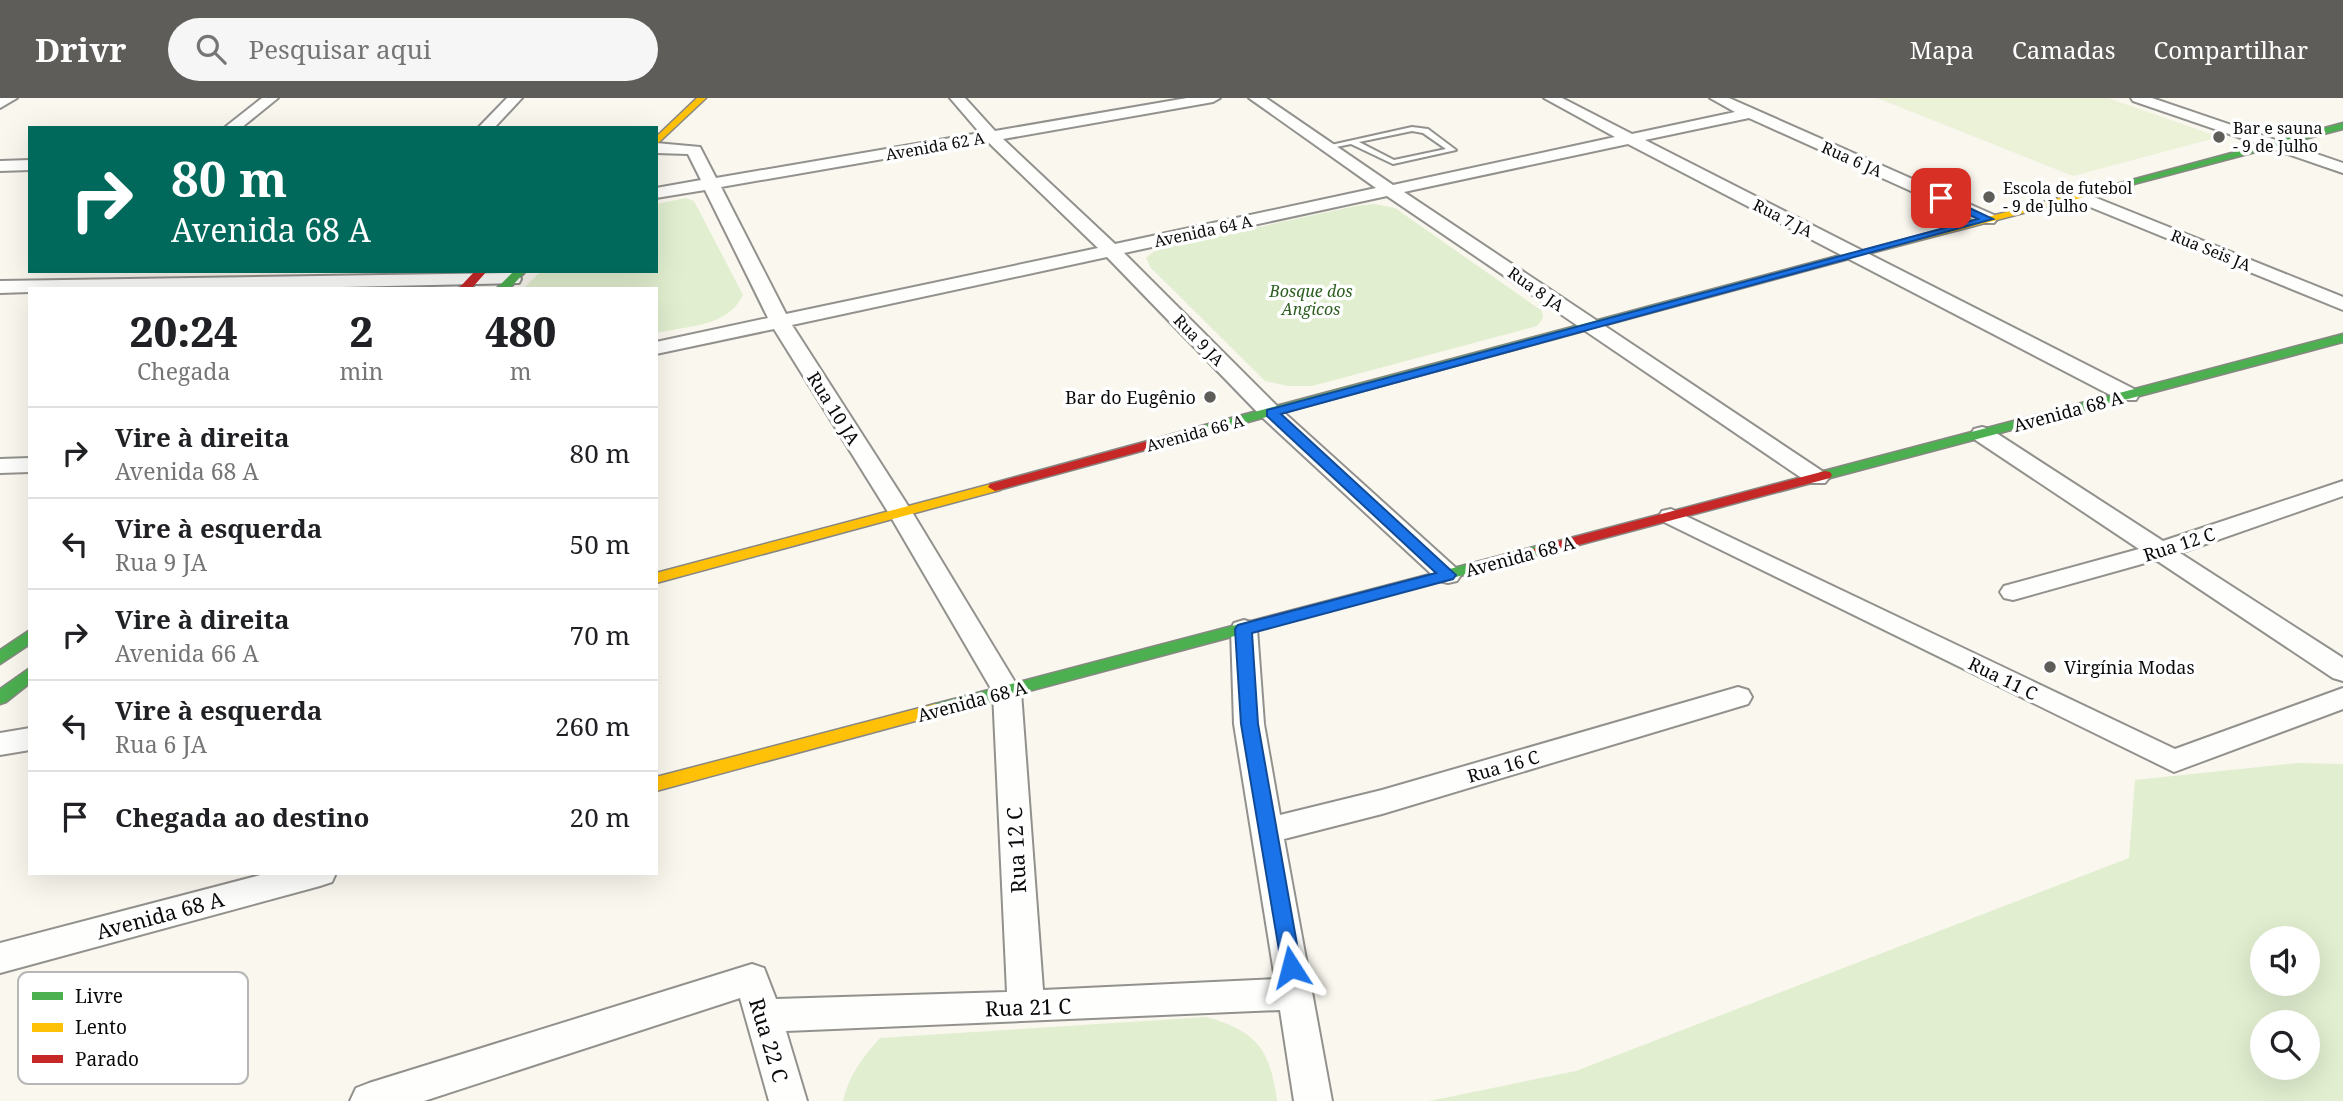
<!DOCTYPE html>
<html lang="pt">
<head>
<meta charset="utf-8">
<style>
  body { margin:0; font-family:"Noto Serif",serif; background:#f6f6f6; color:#202124; height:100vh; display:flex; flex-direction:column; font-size:26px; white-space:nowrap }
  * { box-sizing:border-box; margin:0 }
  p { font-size:23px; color:#757577 }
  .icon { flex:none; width:38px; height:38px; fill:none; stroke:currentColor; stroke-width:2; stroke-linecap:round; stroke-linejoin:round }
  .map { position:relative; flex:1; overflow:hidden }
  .drawer { position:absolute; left:28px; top:189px; width:630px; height:588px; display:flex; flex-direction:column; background:#fff; border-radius:0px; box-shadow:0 7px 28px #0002 }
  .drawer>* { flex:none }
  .guide { position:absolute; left:28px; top:28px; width:630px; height:147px; border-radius:0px; box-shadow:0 7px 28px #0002; background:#00695c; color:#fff; overflow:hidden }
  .tools { position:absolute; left:2250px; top:828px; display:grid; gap:14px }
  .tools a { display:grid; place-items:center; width:70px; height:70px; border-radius:50%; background:#fff; box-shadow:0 7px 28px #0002; font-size:35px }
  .pin { position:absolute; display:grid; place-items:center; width:60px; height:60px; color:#fff; margin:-30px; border-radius:14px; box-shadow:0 4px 10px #0006 }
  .me { position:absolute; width:77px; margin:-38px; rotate:351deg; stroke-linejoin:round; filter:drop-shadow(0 0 5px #0008) }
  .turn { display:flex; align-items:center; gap:24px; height:147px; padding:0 28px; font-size:32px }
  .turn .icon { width:91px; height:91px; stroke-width:2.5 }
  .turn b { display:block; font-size:49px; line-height:60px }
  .eta { display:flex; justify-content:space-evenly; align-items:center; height:119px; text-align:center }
  .eta b { font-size:42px; font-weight:800; line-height:49px }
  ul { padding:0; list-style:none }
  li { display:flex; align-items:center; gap:21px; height:91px; padding:0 28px; border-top:2px solid #e0e0e0 }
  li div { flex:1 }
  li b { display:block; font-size:26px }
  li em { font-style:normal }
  header { display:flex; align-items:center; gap:42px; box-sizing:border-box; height:98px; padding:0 35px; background:#5e5d5a; color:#fff }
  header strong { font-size:33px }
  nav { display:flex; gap:38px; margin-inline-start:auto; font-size:24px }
  .search { width:490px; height:63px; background:#f6f6f6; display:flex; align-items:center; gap:18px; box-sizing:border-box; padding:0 24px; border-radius:38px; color:#757577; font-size:26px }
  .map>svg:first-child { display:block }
</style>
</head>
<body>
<header>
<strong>Drivr</strong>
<div class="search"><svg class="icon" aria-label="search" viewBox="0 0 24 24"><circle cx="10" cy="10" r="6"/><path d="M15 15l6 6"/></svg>Pesquisar aqui</div>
<nav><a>Mapa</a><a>Camadas</a><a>Compartilhar</a></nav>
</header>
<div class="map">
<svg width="2343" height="1003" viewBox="0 0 2343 1003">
  <rect width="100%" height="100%" fill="#f9f7ee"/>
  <g fill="#e1eecf" fill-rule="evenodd">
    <path d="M686,100L694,103L743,197C728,229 687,228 656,235V191H523L541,173H656V106Z"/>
    <path d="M1374,106L1395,110L1542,213L1543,220L1537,228L1312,288H1288L1265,283L1151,170L1146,160L1157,151L1356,108Z"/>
    <path d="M2298,665L2343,666V1003H1429L1576,973L2129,760L2135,682ZM2263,840H2308V886H2263ZM2263,924H2308V970H2263Z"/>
    <path d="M1207,919C1258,934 1270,952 1277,1003H843C849,977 862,960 880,940Z"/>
  </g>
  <path fill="#ebf2d8" d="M1877,0H2108L2219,39L2073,78Z"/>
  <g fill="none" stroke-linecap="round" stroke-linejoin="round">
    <defs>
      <path id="lane" d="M1412,29L1428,31L1456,52L1393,66L1351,46L1326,51L1322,49ZM1412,33L1423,35L1446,51L1394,62L1359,44Z"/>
      <g id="street">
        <path d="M0,0H17L0,10Z"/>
        <path d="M262,0H278L241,30H224Z"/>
        <path d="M507,0H522L494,30H478Z"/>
        <path d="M950,0H965L995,33L1187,0H1220L1213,4L1003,41L1115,146L1376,90L1249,0H1266L1393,87L1615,39L1544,0H1562L1632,36L1735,14L1710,0H1729L1994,117L1997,121L1994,125H1982L1749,20L1645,42L2136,292L2139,297L2136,302H2120L1628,46L1404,94L1825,375L1829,380L1825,385H1809L1387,98L1124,155L1279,310L1457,471L1461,477L1457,483L1448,485L1439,483L1263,320L1107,159L792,227L912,414L1021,594L1043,892L1275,881L1234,626L1231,531L1234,525L1244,522L1254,525L1257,531L1264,626L1280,717L1382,692L1738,589L1748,592L1752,599L1748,606L1382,716L1284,741L1332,1003H1294L1280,912L786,933L807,1003H769L740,900L424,1003H350L356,990L369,985L752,866L764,870L776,901L1007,894L993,594L888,414L774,231L656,256V244L768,220L705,92L656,100V90L701,82L688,56L656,55V45L700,49L716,80L980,35ZM987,43L1098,150L786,216L721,89Z"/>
        <path d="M2131,0H2152L2343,65V75L2133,3Z"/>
        <path d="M30,62V72L0,73V63Z"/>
        <path d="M2079,93L2343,199V212L2073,102L2071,98L2073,94Z"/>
        <path d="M512,175L519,177L521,181L519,185L250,191H30V194L0,195V183Z"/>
        <path d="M1982,329L1990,331L2163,443L2343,383V398L2180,455L2343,560V583L2333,580L2156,462L2013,502L2004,500L2000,494L2004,488L2139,451L1974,341L1971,336L1974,331Z"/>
        <path d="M30,360V374L0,375V361Z"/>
        <path d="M1671,411L2175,651L2343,590V611L2174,674L1662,423L1659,418L1662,413Z"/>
        <path d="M30,630V652L0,657V635Z"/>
        <path d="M268,775H336L332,784L320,788L0,875V845Z"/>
      </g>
      <g id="fast">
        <path d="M2343,25V31L2092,97L2087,94Z"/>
        <path d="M1852,154L1857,157L1856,159L1204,336H1194L1192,333L1194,330Z"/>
        <path d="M514,173H526L509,191H496Z"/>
        <path d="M2343,236V244L1830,380H1820L1818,377L1820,374Z"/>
        <path d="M1541,447L1549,452L1546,455L935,618L929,616L926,612L929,608L935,606Z"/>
        <path d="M30,532V546L0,566V552Z"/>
        <path d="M30,570V585L6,604L0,606V591Z"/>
      </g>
      <g id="slow">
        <path d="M697,0H706L656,47V39Z"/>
        <path d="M2092,91L2097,94L2096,96L1852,160L1847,157Z"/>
        <path d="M995,385L1002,389L1000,392L656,485V475Z"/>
        <path d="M935,606L941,608L944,612L941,616L656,693V679Z"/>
      </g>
      <g id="jam">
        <path d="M475,173H487L471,191H458Z"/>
        <path d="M1199,329L1204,330V336L995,393L988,389L990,386Z"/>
        <path d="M1825,373L1830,374L1832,377L1830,380L1541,457L1533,452L1536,449Z"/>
      </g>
    </defs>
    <use href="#lane" stroke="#92918d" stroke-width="4"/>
    <use href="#street" stroke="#92918d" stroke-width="4"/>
    <use href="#fast" stroke="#888783" stroke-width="3"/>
    <use href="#slow" stroke="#888783" stroke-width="3"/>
    <use href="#jam" stroke="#888783" stroke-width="3"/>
    <use href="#lane" fill="#fefefc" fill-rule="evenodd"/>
    <use href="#street" fill="#fefefc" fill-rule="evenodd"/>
    <use href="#fast" fill="#4caf50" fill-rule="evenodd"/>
    <use href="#slow" fill="#ffc107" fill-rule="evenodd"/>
    <use href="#jam" fill="#c62828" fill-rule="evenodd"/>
  </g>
  <path fill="#1a73e8" stroke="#114b97" stroke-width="2" d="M1937,98H1944L1993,121L1281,316L1456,477L1453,481L1252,535L1258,626L1301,869L1298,876L1291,878L1283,876L1241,626L1235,531L1238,527L1436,475L1267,318V312L1978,121L1937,102Z"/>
  <g fill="#5e5d5a" stroke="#fff" stroke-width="2.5">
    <circle cx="2219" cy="39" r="7"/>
    <circle cx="1989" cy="99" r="7"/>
    <circle cx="1210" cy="299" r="7"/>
    <circle cx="2050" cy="569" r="7"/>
  </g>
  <g text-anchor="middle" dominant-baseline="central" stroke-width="7" stroke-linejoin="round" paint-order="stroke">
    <g font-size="16" fill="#0a0a0a" stroke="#fff" text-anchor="start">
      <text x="2233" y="30">Bar e sauna<tspan x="2233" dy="18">- 9 de Julho</tspan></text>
      <text x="2003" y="90">Escola de futebol<tspan x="2003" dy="18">- 9 de Julho</tspan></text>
    </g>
    <g font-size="16" fill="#0a0a0a" stroke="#fff">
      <text transform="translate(935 48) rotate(-10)">Avenida 62 A</text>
      <text transform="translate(1852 61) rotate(24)">Rua 6 JA</text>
      <text transform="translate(1783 120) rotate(27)">Rua 7 JA</text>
      <text transform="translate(1203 133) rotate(-12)">Avenida 64 A</text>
      <text transform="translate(2211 152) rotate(22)">Rua Seis JA</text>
      <text transform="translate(1536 191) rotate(35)">Rua 8 JA</text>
      <text transform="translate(1199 242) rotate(46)">Rua 9 JA</text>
      <text transform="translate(1195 335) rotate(-15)">Avenida 66 A</text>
    </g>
    <g font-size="16" font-style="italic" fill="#2c5e1f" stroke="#fff">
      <text x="1311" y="193">Bosque dos<tspan x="1311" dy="18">Angicos</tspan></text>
    </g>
    <g font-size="18" fill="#0a0a0a" stroke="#fff" text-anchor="end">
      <text x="1196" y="299">Bar do Eugênio</text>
      <text x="2064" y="569" text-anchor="start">Virgínia Modas</text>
    </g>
    <g font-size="18" fill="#0a0a0a" stroke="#fff">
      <text transform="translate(834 310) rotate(58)">Rua 10 JA</text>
      <text transform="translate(2068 313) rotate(-15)">Avenida 68 A</text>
      <text transform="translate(2179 446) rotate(-18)">Rua 12 C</text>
      <text transform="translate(1520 458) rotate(-15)">Avenida 68 A</text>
      <text transform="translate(2003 580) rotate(26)">Rua 11 C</text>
      <text transform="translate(972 603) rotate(-15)">Avenida 68 A</text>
      <text transform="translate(1503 668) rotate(-16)">Rua 16 C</text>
    </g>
    <g font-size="21" fill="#0a0a0a" stroke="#fff">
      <text transform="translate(1016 752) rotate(-93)">Rua 12 C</text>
      <text transform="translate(160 817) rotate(-15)">Avenida 68 A</text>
      <text transform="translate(1028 909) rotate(-2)">Rua 21 C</text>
      <text transform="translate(769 942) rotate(73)">Rua 22 C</text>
    </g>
  </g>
  <rect x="18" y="874" width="230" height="112" rx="10" fill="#fff" stroke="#b6b6b6" stroke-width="2"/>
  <rect x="32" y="894" width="31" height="8" fill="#4caf50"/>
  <rect x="32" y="925" width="31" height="9" fill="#ffc107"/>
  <rect x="32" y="957" width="31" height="8" fill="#c62828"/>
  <g font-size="19" fill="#0a0a0a">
    <text x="75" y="905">Livre</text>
    <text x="75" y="936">Lento</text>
    <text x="75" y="968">Parado</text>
  </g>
</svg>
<div class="tools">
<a><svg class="icon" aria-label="sound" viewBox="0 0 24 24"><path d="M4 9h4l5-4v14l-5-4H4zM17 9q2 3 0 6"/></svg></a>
<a><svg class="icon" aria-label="search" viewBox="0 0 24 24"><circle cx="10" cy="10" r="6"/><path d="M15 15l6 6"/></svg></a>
</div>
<div class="pin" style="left:1941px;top:100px;background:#d93025"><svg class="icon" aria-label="arrive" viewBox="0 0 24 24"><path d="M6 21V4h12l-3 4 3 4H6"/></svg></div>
<svg class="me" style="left:1291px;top:869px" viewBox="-20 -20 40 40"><path d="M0-17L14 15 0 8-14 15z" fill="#1a73e8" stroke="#fff" stroke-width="4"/></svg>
<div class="guide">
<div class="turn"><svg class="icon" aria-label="right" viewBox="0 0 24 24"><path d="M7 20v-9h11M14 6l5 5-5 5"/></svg><div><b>80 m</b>Avenida 68 A</div></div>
</div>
<section class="drawer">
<div class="eta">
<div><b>20:24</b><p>Chegada</p></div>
<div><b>2</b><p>min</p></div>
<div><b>480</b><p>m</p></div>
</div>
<ul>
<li><svg class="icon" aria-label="right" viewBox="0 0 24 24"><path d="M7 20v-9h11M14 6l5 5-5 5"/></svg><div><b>Vire à direita</b><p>Avenida 68 A</p></div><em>80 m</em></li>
<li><svg class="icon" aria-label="left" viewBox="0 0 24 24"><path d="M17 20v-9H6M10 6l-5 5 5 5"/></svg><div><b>Vire à esquerda</b><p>Rua 9 JA</p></div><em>50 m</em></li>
<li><svg class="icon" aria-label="right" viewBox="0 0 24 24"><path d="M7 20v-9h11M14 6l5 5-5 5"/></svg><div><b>Vire à direita</b><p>Avenida 66 A</p></div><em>70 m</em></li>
<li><svg class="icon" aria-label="left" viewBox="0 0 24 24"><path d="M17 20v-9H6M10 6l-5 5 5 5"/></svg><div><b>Vire à esquerda</b><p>Rua 6 JA</p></div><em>260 m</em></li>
<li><svg class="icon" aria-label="arrive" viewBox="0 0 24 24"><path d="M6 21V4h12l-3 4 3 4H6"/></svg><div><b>Chegada ao destino</b></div><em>20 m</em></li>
</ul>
</section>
</div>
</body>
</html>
